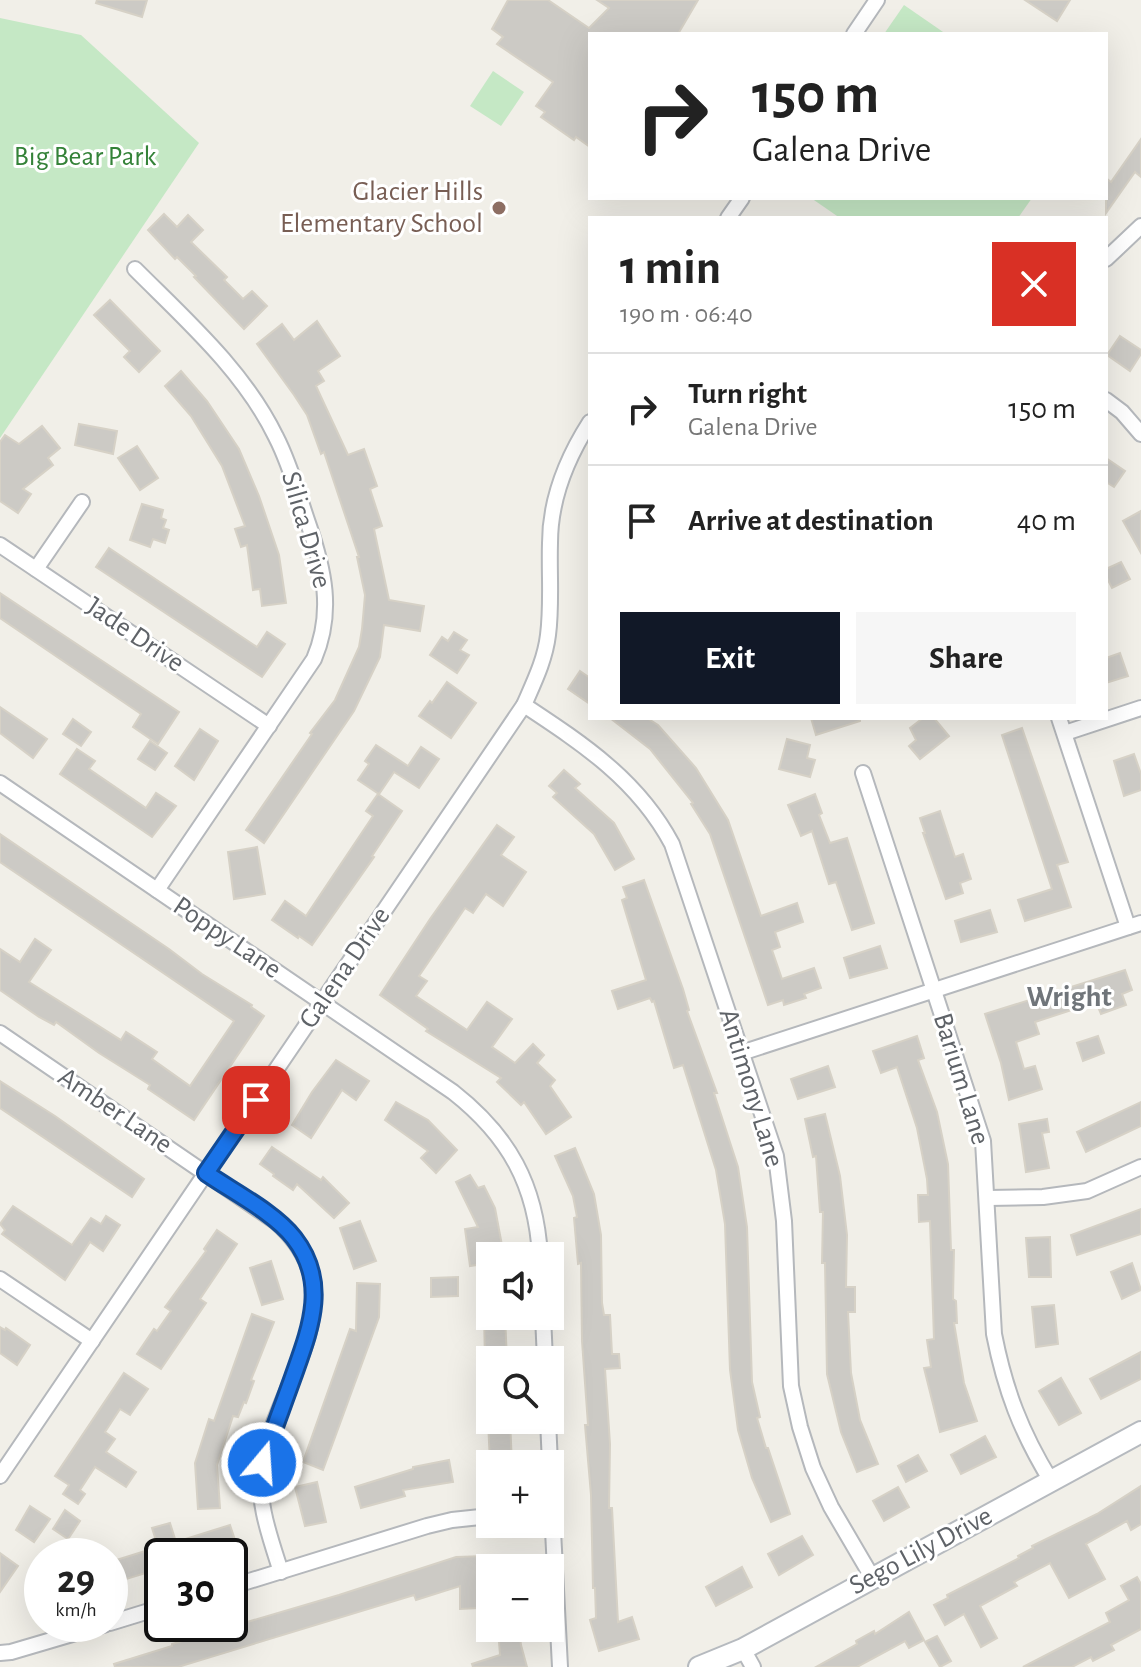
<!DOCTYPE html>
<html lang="en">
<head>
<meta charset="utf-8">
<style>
  body { margin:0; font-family:"Alegreya Sans",sans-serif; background:#f6f6f6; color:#222; height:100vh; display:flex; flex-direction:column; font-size:30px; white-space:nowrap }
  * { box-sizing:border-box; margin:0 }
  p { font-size:26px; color:#767676 }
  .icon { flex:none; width:44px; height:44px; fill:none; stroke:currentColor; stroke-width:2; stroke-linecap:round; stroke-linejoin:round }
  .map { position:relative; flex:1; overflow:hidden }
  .side { position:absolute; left:588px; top:216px; width:520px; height:504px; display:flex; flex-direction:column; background:#fff; border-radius:0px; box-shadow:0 8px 32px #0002 }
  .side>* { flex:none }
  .guide { position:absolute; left:588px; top:32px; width:520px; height:168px; border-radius:0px; box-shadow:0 8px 32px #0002; background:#fff; color:#222; overflow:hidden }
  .fabs { position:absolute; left:476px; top:1242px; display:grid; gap:16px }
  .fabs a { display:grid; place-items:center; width:88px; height:88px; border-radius:0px; background:#fff; box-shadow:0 8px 32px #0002; font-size:40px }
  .speed { position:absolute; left:24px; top:1538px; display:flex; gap:16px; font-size:40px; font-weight:700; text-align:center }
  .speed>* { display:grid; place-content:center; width:104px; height:104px; border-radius:50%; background:#fff; box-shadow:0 8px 32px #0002; line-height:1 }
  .speed small { font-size:20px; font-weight:400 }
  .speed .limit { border:4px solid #111; border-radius:12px; background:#fff; color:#111 }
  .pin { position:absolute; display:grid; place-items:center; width:68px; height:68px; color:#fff; margin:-34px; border-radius:16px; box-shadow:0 4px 12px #0006 }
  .me { position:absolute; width:88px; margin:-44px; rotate:18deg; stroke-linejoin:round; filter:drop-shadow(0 0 6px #0008) }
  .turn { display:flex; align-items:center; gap:28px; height:168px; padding:0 32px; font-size:36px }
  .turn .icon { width:104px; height:104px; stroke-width:2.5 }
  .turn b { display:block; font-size:56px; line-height:68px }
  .round { display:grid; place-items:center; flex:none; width:84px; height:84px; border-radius:0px; background:#f6f6f6 }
  .overview { display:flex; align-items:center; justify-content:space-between; height:136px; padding:0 32px }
  h1 { font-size:48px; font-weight:700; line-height:60px }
  .button { display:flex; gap:16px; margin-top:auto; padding:16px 32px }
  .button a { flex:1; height:92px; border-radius:0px; background:#111827; color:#fff; font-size:32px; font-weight:700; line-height:92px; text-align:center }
  .button a+a { background:#f6f6f6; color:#222 }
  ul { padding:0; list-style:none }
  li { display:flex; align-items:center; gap:24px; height:112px; padding:0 32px; border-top:2px solid #e0e0e0 }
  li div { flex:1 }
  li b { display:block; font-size:30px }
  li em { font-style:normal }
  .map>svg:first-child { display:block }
</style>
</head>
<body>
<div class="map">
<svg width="1141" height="1667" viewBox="0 0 1141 1667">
  <rect width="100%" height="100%" fill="#f1efe8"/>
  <g fill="#c5e8c5">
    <path d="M904,5L946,34H884Z"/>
    <path d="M0,18L81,35L199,143L0,438Z"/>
    <path d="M493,71L524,92L501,126L470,106Z"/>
    <path d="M811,198H1032L1018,218H840Z"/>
  </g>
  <g fill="#cccac5" stroke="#d6d1c6" stroke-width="2">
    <path d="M97,0H147L142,17L96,3Z"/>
    <path d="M508,0H548L589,28L609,8L597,0H698L678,34H590V147L576,137L574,140L541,117L545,112L536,106L553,82L497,44L503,37L492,29Z"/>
    <path d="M1025,0H1070L1057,21Z"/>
    <path d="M1141,139V177L1135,172L1106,213V178L1111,182Z"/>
    <path d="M164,214L177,227L188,215L203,230L191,242L227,277L224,280L243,299L252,291L267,306L244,329L194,277L196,276L177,257L175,259L148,230Z"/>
    <path d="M110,300L160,351L139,372L124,357L130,351L94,315Z"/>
    <path d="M317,321L340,356L318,371L324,381L316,386L348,455L364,449L377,486L370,489L382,526L374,529L389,600L424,606L420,631L384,625L380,657L354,711L264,843L246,830L312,734L310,733L335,700L359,647L362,629L365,595L357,557H359L324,452L321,454L307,415L294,395L257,344L282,324L294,340Z"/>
    <path d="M1120,336L1141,350V354L1130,371L1107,355Z"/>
    <path d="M181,371L207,401L239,449L259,496L279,555L286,603L262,606L260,589L253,590L247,545L241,547L235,529L245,526L222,466L191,416L165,386Z"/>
    <path d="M79,424L117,431L113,454L75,445Z"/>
    <path d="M42,426L60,448L48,458L53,465L23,489L31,494L18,513L0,501V442L5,435L19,444Z"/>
    <path d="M137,446L158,478L140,490L118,458Z"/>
    <path d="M1106,458L1125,471L1114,487L1106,482Z"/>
    <path d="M142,504L163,510L161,518L166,520L163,528L169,530L165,543L153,539L150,547L130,540Z"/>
    <path d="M1141,511V553L1123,521Z"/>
    <path d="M109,548L257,647L267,632L285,644L262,677L96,567Z"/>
    <path d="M1121,562L1130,579L1112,588L1106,576V569Z"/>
    <path d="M0,593L179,712L158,744L133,727L141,714L0,618Z"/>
    <path d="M454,632L467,640L460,650L469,655L457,673L430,655L442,637L448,641Z"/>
    <path d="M1120,653L1128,676L1106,683V658Z"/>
    <path d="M580,671L590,678V704L568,689Z"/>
    <path d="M447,682L476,703L451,738L419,716L430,701L432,703Z"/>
    <path d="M0,707L47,739L33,758L0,733Z"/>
    <path d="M610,718H647L658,725L696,768L728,820L761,916L797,903L803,922L775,932L780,947L772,950L782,979L814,968L821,988L804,994L806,998L784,1005L783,1000L768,1005L710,834L691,804L693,803L650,749Z"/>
    <path d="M811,718H860V721L816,735Z"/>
    <path d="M923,718H934L949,736L920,759L909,746L916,740L910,728Z"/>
    <path d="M73,719L91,732L81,746L63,734Z"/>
    <path d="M1022,728L1068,862L1057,865L1071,907L1025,921L1018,900L1052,889L1002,735Z"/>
    <path d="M200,729L218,741L194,780L175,766Z"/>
    <path d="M787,739L810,745L807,758L815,760L810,777L779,769Z"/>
    <path d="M150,741L167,753L155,770L138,759Z"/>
    <path d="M376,745L408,766L421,747L439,759L419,788L394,772L379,794L358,780L369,764L365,761Z"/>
    <path d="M77,749L95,761L89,769L146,808L156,793L176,806L152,837L60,774Z"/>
    <path d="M1134,754L1141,774V790L1124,796L1114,761Z"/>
    <path d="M564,770L580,784L575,788L614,823L634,859L615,870L594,834L553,797L557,793L549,786Z"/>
    <path d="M378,794L402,811L372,856L374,857L312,945L299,936L298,938L272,920L285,901L306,916L373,816L366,811Z"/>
    <path d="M815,794L822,813L819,815L830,843L847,838L874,923L852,930L836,882L829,884L812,831L801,836L788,805Z"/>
    <path d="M940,811L955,857L963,854L971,879L960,883L963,893L946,899L923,833H925L920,818Z"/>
    <path d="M497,825L514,837L501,855L526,872L503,906L486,894L473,913L465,908L419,976L427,981L416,996L467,1030L487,1002L512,1019L492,1047L515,1063L533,1044L544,1055L537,1063L555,1080L550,1086L571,1117L546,1134L524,1102L521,1105L497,1082L501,1078L426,1031L428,1029L380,995L430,919Z"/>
    <path d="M0,834L169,949L202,974L252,1005L251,1007L264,1016L194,1120L148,1089L150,1085L99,1053L56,1022L54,1025L39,1017L0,990V949L20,962L35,939L51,950L29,982L121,1040L126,1032L157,1052L152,1059L190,1086L234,1021L0,862Z"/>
    <path d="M257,847L265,894L234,899L228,852Z"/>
    <path d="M644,880L683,989L689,1010L687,1011L717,1093H714L738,1167L747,1227L752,1382L760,1417L757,1418L766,1448H768L790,1514L771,1522L752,1478L738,1430L730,1370L725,1224L716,1170L683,1065L674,1068L654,1001L652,1002L650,998L618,1009L612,991L646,980L622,900L627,898L623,887Z"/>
    <path d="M990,910L997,932L961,942L955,921Z"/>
    <path d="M880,946L887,968L850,978L844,958Z"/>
    <path d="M1125,970L1132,990L1122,994L1126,1005L1101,1014L1096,1002L1035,1022L1039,1034L1016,1042L1024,1069L1035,1066L1042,1089L1009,1100L1001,1063L985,1014Z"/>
    <path d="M917,1036L924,1058L918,1060L937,1112L948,1164L951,1250H954L953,1299L956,1301L957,1323H954L964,1383L977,1421L940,1432L924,1368L931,1367L927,1340L934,1339L930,1221L919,1222L918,1195H928L927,1179L917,1128L897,1067L881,1073L873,1051Z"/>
    <path d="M1098,1036L1104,1053L1083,1061L1077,1043Z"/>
    <path d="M336,1060L369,1081L356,1100L342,1090L311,1138L292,1125L312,1092Z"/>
    <path d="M828,1066L835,1087L798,1099L791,1079Z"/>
    <path d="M0,1081L55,1116L144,1179L132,1197L0,1108Z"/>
    <path d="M396,1102L428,1120L457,1150L436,1173L421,1158L428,1151L385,1120Z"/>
    <path d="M1141,1102V1126L1086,1152L1077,1132Z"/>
    <path d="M825,1114L840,1176L847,1235L846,1287H855V1312H848L851,1373L860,1420L878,1464L857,1472L841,1432L827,1374L825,1263H822L823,1212H820L816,1156L813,1157L805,1119Z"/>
    <path d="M1047,1119L1049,1132L1042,1133L1049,1168L1026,1172L1019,1124Z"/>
    <path d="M272,1147L321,1180L323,1177L349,1203L334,1218L297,1184L293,1190L273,1176L274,1174L260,1164Z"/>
    <path d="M575,1148L594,1194L601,1235L602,1303L604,1315H610L612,1354H619L620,1368L605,1369L610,1444L609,1508H612L618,1622L632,1617L639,1639L599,1651L590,1620L596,1618L595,1588H593L591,1495L585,1425H588L582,1341L581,1263L578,1264L574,1218L577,1217L573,1196L555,1156Z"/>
    <path d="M470,1175L478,1188L484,1186L495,1208L504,1256H490V1263L470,1266L465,1229L478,1227L456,1182Z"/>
    <path d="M13,1206L72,1245L91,1218L101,1224L106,1216L120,1225L103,1251L90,1242L65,1280L2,1234L5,1230L0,1224Z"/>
    <path d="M1141,1209V1234L1077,1255L1071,1235Z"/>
    <path d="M360,1221L376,1261L354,1269L340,1228Z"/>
    <path d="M217,1230L237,1244L200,1299L206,1303L161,1369L137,1354L154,1329L157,1331L171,1311L165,1307L206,1251L204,1249Z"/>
    <path d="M1050,1237L1051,1277H1029L1026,1238Z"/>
    <path d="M271,1261L283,1299L262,1305L250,1268Z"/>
    <path d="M1132,1263L1141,1290L1122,1299L1111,1272Z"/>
    <path d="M458,1277V1296L431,1297V1278Z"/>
    <path d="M357,1283L380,1284L379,1317L323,1470L303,1462L350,1329L356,1331Z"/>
    <path d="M1054,1305L1058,1344L1036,1347L1032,1307Z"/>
    <path d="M252,1314L274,1322L251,1380L254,1381L246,1403L244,1402L238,1417L233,1416L217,1465L220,1508L198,1509L195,1463L209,1419L214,1421Z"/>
    <path d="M484,1316H505L507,1360H485Z"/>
    <path d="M0,1327L5,1330L6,1328L30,1345L17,1365L0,1353Z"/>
    <path d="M1141,1352V1379L1101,1399L1090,1379Z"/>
    <path d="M124,1373L148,1389L130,1415L120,1409L105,1432L115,1439L106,1452L136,1472L126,1487L95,1467L80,1490L85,1494L78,1504L63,1494L69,1485L55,1476Z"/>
    <path d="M1061,1378L1081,1413L1059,1425L1039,1391Z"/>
    <path d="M488,1420H510L512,1464H490Z"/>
    <path d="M985,1436L996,1457L961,1474L951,1455Z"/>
    <path d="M918,1455L927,1471L906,1482L898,1466Z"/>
    <path d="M449,1460L453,1482L403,1490L405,1496L361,1508L355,1487L413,1469V1467Z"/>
    <path d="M317,1482L326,1522L305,1526L295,1487Z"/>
    <path d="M1141,1486V1524L1131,1530L1127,1521L1086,1544L1105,1579L1069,1598L1050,1563L1014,1582L1017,1586L980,1606L997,1638L981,1647L964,1614L945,1625L934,1605L948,1598L947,1595L1019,1558L1018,1556L1033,1548L1032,1546L1097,1514Z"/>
    <path d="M898,1487L909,1507L884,1521L873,1501Z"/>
    <path d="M30,1506L50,1519L34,1542L16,1530Z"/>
    <path d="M65,1510L80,1521L68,1539L53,1529Z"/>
    <path d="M170,1523L176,1542L230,1525L237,1546L206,1556H162V1568L110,1584V1562L158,1547L152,1528Z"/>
    <path d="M802,1536L813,1555L779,1575L768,1554Z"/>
    <path d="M0,1553L18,1566L0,1592Z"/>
    <path d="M516,1555V1568H490V1578H478L479,1608L460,1609V1586L416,1600L414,1595L178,1667H115L114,1664L172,1646V1644L339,1595L456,1557Z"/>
    <path d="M742,1567L752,1587L716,1606L706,1587Z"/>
    <path d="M1137,1577L1141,1584V1629L1111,1645L1114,1650L1093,1661L1091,1657L1072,1667H1023L1110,1622L1106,1613L1129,1600L1121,1586Z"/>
    <path d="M909,1612L924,1640L909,1648L905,1641L857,1667H816L857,1644L856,1641L874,1631L875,1634Z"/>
    <path d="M498,1628H519L521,1645L527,1667H473L472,1664L500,1655Z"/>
    <path d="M937,1636L951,1661L940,1667L925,1642Z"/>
  </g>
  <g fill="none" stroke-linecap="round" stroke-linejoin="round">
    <defs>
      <g id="street">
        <path d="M854,34L877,0"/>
        <path d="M728,218L742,198"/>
        <path d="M1106,259L1141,226"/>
        <path d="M135,269C186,320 244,371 276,437C290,464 298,494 308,523C324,569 334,612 314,659L157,890"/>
        <path d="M1106,400L1122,412L1141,434"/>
        <path d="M0,545L269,726"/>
        <path d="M36,569L82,502"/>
        <path d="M524,705C583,744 638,780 672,844L776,1156L784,1221L791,1386L800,1427L813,1468L831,1507L872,1577"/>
        <path d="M1059,718L1128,927"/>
        <path d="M1065,733L1141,708"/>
        <path d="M863,773L983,1141L994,1334C1005,1390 1021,1432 1051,1481"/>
        <path d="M0,783L453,1092C509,1136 536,1185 540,1256"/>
        <path d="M0,1033L275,1221C362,1296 278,1378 262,1464C256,1501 270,1537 281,1572"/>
        <path d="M741,1053L1141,923"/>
        <path d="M988,1198L1043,1197L1087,1191L1141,1167"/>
        <path d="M0,1279L92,1341"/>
        <path d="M543,1316L545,1360"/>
        <path d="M548,1420L550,1464"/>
        <path d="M550,1472L560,1667"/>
        <path d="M0,1476L524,705C534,682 545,660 548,635C552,604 549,574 550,543C550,500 567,458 590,422"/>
        <path d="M230,1587L427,1526L452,1520L490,1516"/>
        <path d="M110,1623L162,1607"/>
        <path d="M743,1649L753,1667"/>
        <path d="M0,1653L11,1652L106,1624"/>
      </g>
      <path id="secondary" d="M699,1667L743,1649L1141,1432"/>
    </defs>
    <use href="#street" stroke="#b5b8bc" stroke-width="18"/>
    <use href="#secondary" stroke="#b6babf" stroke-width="24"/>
    <use href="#street" stroke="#fff" stroke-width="14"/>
    <use href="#secondary" stroke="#fff" stroke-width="20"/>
  </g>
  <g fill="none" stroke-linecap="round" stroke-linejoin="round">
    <defs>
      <path id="route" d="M256,1100L206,1173C232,1191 275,1213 294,1238C329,1283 310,1329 293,1377C283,1405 272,1434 262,1463"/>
    </defs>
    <use href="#route" stroke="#114b97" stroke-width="20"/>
    <use href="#route" stroke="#1a73e8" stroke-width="14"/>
  </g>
  <circle fill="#8d6e63" stroke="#fff" stroke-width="3" cx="499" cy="208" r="8"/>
  <g text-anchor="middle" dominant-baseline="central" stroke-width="6" stroke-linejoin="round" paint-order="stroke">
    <g font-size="28" fill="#348238" stroke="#fff">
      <text x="85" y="157">Big Bear Park</text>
    </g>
    <g font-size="28" fill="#785e54" stroke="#fff" text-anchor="end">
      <text x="483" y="192">Glacier Hills<tspan x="483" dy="32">Elementary School</tspan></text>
    </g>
    <g font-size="28" fill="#5f6368" stroke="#fff">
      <text transform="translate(306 530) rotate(74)">Silica Drive</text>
      <text transform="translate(135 635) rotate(34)">Jade Drive</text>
      <text transform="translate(227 938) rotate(34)">Poppy Lane</text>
      <text transform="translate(345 968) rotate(-56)">Galena Drive</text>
      <text transform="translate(961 1079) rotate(73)">Barium Lane</text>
      <text transform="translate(751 1088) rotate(73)">Antimony Lane</text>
      <text transform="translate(115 1111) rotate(34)">Amber Lane</text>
      <text transform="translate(921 1551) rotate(-28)">Sego Lily Drive</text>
    </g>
    <g font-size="30" font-weight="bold" fill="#70757a" stroke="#fff">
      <text x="1069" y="997">Wright</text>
    </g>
  </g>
</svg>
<div class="fabs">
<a><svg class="icon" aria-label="sound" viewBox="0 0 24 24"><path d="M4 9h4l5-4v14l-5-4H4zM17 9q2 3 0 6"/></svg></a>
<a><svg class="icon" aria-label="search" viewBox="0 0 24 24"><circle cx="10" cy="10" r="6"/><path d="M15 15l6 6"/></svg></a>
<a>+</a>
<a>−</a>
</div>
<div class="speed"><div>29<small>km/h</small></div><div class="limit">30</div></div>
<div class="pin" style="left:256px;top:1100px;background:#d93025"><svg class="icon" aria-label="arrive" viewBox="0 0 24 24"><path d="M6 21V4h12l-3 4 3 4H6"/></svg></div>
<svg class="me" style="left:262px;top:1463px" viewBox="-20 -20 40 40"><circle r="17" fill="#1a73e8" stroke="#fff" stroke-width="3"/><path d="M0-11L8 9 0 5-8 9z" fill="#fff"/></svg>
<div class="guide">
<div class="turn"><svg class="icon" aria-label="right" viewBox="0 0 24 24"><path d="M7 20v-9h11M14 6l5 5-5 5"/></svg><div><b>150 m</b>Galena Drive</div></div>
</div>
<section class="side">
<div class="overview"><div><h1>1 min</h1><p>190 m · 06:40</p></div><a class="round" style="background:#d93025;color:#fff"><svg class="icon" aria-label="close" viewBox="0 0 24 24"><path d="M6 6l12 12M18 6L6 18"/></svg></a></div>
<ul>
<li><svg class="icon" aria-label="right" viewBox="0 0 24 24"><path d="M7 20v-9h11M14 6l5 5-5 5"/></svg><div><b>Turn right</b><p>Galena Drive</p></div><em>150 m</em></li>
<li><svg class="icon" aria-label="arrive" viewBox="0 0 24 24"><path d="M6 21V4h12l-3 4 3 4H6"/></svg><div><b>Arrive at destination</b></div><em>40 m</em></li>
</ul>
<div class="button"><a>Exit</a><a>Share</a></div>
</section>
</div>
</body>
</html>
